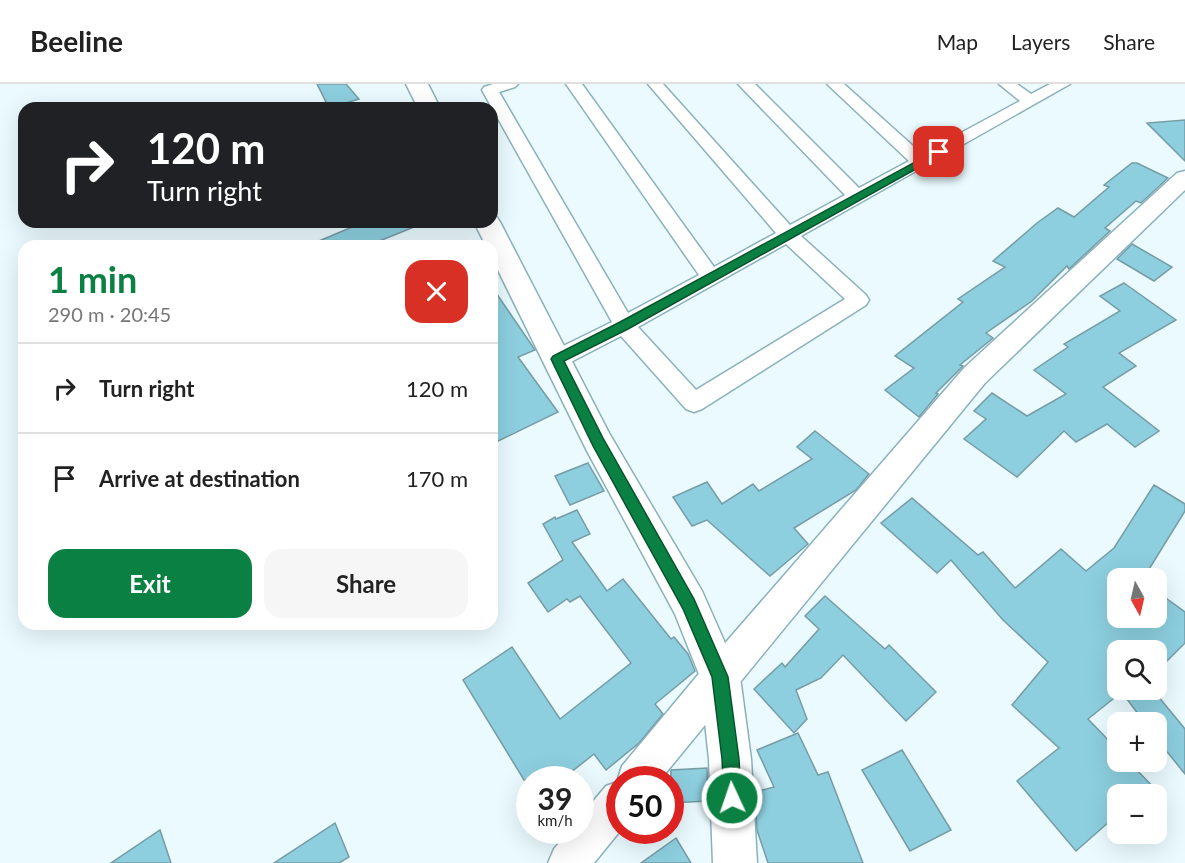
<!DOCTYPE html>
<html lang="en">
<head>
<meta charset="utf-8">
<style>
  body { margin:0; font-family:Lato,sans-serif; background:#f6f6f6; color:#222; height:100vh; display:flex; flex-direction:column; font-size:22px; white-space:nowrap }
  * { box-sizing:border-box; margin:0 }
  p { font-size:20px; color:#767676 }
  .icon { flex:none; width:33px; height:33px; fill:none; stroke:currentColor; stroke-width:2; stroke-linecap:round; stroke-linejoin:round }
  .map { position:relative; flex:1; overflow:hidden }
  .drawer { position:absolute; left:18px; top:156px; width:480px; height:390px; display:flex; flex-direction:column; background:#fff; border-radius:18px; box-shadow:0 6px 24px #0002 }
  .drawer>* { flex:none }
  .top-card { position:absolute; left:18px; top:18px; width:480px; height:126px; border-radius:18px; box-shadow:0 6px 24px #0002; background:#202124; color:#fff; overflow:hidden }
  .needle { width:39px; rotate:172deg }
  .tools { position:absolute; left:1107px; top:484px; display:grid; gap:12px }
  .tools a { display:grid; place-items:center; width:60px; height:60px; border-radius:12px; background:#fff; box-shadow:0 6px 24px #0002; font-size:30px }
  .speed { position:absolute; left:516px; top:682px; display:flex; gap:12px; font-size:30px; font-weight:700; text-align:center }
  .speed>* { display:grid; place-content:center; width:78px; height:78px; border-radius:50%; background:#fff; box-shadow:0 6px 24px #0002; line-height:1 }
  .speed small { font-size:15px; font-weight:400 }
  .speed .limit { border:9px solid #d22; background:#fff; color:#111 }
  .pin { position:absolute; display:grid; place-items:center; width:51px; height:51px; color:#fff; margin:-26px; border-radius:12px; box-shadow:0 3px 9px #0006 }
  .me { position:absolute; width:66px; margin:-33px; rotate:357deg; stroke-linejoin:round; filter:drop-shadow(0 0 4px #0008) }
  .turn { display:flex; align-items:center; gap:21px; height:126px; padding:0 30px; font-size:27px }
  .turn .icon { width:78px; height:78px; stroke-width:2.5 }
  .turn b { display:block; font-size:42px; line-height:51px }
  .round { display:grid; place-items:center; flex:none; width:63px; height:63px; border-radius:18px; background:#f6f6f6 }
  .head { display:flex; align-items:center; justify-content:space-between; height:102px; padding:0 30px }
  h1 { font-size:36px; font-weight:700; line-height:45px; color:#0b8043 }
  .primary-button { display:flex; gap:12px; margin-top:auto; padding:12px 30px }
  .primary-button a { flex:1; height:69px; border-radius:18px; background:#0b8043; color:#fff; font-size:24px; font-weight:700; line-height:69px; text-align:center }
  .primary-button a+a { background:#f6f6f6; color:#222 }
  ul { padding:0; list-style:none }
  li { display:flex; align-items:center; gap:18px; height:90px; padding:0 30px; border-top:2px solid #e0e0e0 }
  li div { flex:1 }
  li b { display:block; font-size:22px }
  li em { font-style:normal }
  header { display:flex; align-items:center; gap:36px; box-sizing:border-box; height:84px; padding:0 30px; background:#fff; border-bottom:2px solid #e0e0e0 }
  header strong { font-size:28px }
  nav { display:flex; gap:33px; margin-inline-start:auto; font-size:21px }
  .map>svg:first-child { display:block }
</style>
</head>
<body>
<header>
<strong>Beeline</strong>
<nav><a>Map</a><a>Layers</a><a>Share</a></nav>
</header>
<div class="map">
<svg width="1185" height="779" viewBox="0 0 1185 779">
  <rect width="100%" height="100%" fill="#eafafe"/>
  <g fill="#8dcfdf" stroke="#769ca5" stroke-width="1.5">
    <path d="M317,0H346L359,15L329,24Z"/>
    <path d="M1185,36V77L1147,39Z"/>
    <path d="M1132,79H1137L1168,94L1141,119L1136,117L1105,144L1110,147L1069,185L1067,182L1032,217L986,249L993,254L960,281L963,282L936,309L938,310L919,333L885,306L914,284L895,272L963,218L958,215L1005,183L993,177L1037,139L1058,124L1074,133L1109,103L1104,101Z"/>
    <path d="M364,138L424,139L367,162H307Z"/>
    <path d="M1132,160L1172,183L1154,197L1117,175Z"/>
    <path d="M1124,199L1176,236L1119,269L1136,282L1103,303L1159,347L1135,363L1107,340L1076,358L1064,347L1017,393L964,355L986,335L974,327L992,309L1027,332L1066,310L1034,286L1068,263L1064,260L1120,227L1100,212Z"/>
    <path d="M492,203L535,266L518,273L558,328L492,360Z"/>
    <path d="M815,347L869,390L856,406L794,444L808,460L770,492L707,436L692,442L673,413L707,398L722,420L753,400L759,407L812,375L797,363Z"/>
    <path d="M588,379L604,407L570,421L555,392Z"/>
    <path d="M1154,401L1185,420V427L1143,495H1118V534H1156V507L1185,528V559L1156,588V567H1118V611L1088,635L1118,666V678H1129L1161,711H1118V730L1076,767L1017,697L1059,664L1012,621L1048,578L1003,536L951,476L937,489L881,439L912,414L978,471L983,468L1015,504L1061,465L1086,487L1114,464Z"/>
    <path d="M577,426L590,450L572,458L607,507L623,495L671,555L674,553L688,570L695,587L655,620L663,630L639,659L606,686L594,670L561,696H524L463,596L512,563L560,635L631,579L580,512L570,518L567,515L548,528L528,499L563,476L543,440L555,433L556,435Z"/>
    <path d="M825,512L885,565L889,561L936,608L906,637L843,571L821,594L796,606L807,635L794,649L754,605L782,579L785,583L819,545L805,532Z"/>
    <path d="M1120,606H1153L1185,645V690L1156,654V639H1145Z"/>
    <path d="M798,649L818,691L828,688L863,779H768L757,746L755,708L774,703L757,666Z"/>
    <path d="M902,666L951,746L910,767L862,686Z"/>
    <path d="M707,684L708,717L670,719L671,686Z"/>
    <path d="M335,739L349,773L339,779H274Z"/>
    <path d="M160,746L171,779H111Z"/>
    <path d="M676,754L691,779H641Z"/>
  </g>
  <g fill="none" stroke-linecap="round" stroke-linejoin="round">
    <defs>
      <path id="minor" d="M493,0H518L515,3L499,8L628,229L699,191L566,0H582L714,183L776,149L648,0H663L790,141L845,111L738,0H755L859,104L909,77L827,0H844L922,70L1020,17L999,0H1017L1031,10L1050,0H1070L801,152L866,211L869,216L866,221L702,325L694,328L686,325L621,252L565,281L557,283L549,281L546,275L549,269L612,238L482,6L484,3ZM786,160L845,215L696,306L638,243Z"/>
      <path id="tertiary" d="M1185,87V106L985,299L660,696H620V747L594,779H548L554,765L569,747H580V733L606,702L617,698L622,682L707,580L965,283L1177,89Z"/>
      <g id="secondary">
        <path d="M406,0H428L440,24H418Z"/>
        <path d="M492,131L496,132L500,138L609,349L702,507L740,593L751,675L757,779H713L709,675L700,593L675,530L587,367L492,174V162H486L474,138H492Z"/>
      </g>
    </defs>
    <use href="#minor" stroke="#8ab1ba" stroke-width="3"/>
    <use href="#tertiary" stroke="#8ab1ba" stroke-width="3"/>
    <use href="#secondary" stroke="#8ab1ba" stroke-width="3"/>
    <use href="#minor" fill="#fff" fill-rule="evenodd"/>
    <use href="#tertiary" fill="#fff" fill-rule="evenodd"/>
    <use href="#secondary" fill="#fff" fill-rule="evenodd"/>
  </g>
  <path fill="#0b8043" stroke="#07532c" stroke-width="1.5" d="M939,65L944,68L943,70L628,245L564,277L603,354L694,515L728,593L739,675L741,714L739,721L732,723L726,721L724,714L722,675L712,593L683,525L593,362L551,275L553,272L620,238Z"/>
</svg>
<div class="tools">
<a><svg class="needle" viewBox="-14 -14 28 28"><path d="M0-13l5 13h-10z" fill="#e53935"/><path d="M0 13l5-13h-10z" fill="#767676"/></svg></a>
<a><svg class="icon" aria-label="search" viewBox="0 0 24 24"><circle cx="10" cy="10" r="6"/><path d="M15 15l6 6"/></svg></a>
<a>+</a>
<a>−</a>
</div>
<div class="speed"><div>39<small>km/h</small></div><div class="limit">50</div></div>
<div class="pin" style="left:939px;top:68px;background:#d93025"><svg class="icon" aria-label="arrive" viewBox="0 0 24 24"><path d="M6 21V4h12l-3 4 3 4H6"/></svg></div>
<svg class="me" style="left:732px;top:714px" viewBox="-20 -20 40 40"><circle r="17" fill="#0b8043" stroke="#fff" stroke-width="3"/><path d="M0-11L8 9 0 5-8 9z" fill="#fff"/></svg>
<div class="top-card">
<div class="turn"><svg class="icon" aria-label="right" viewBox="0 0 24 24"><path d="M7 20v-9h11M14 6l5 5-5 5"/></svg><div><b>120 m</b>Turn right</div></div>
</div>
<section class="drawer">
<div class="head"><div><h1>1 min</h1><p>290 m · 20:45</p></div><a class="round" style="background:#d93025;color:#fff"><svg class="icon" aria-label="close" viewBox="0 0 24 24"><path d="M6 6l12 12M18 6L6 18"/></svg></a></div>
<ul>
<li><svg class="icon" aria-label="right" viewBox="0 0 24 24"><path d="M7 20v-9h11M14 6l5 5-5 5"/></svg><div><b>Turn right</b></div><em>120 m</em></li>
<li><svg class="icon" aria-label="arrive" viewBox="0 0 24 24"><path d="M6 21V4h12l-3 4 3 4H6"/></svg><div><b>Arrive at destination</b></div><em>170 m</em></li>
</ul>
<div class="primary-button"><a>Exit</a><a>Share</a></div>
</section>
</div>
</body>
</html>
